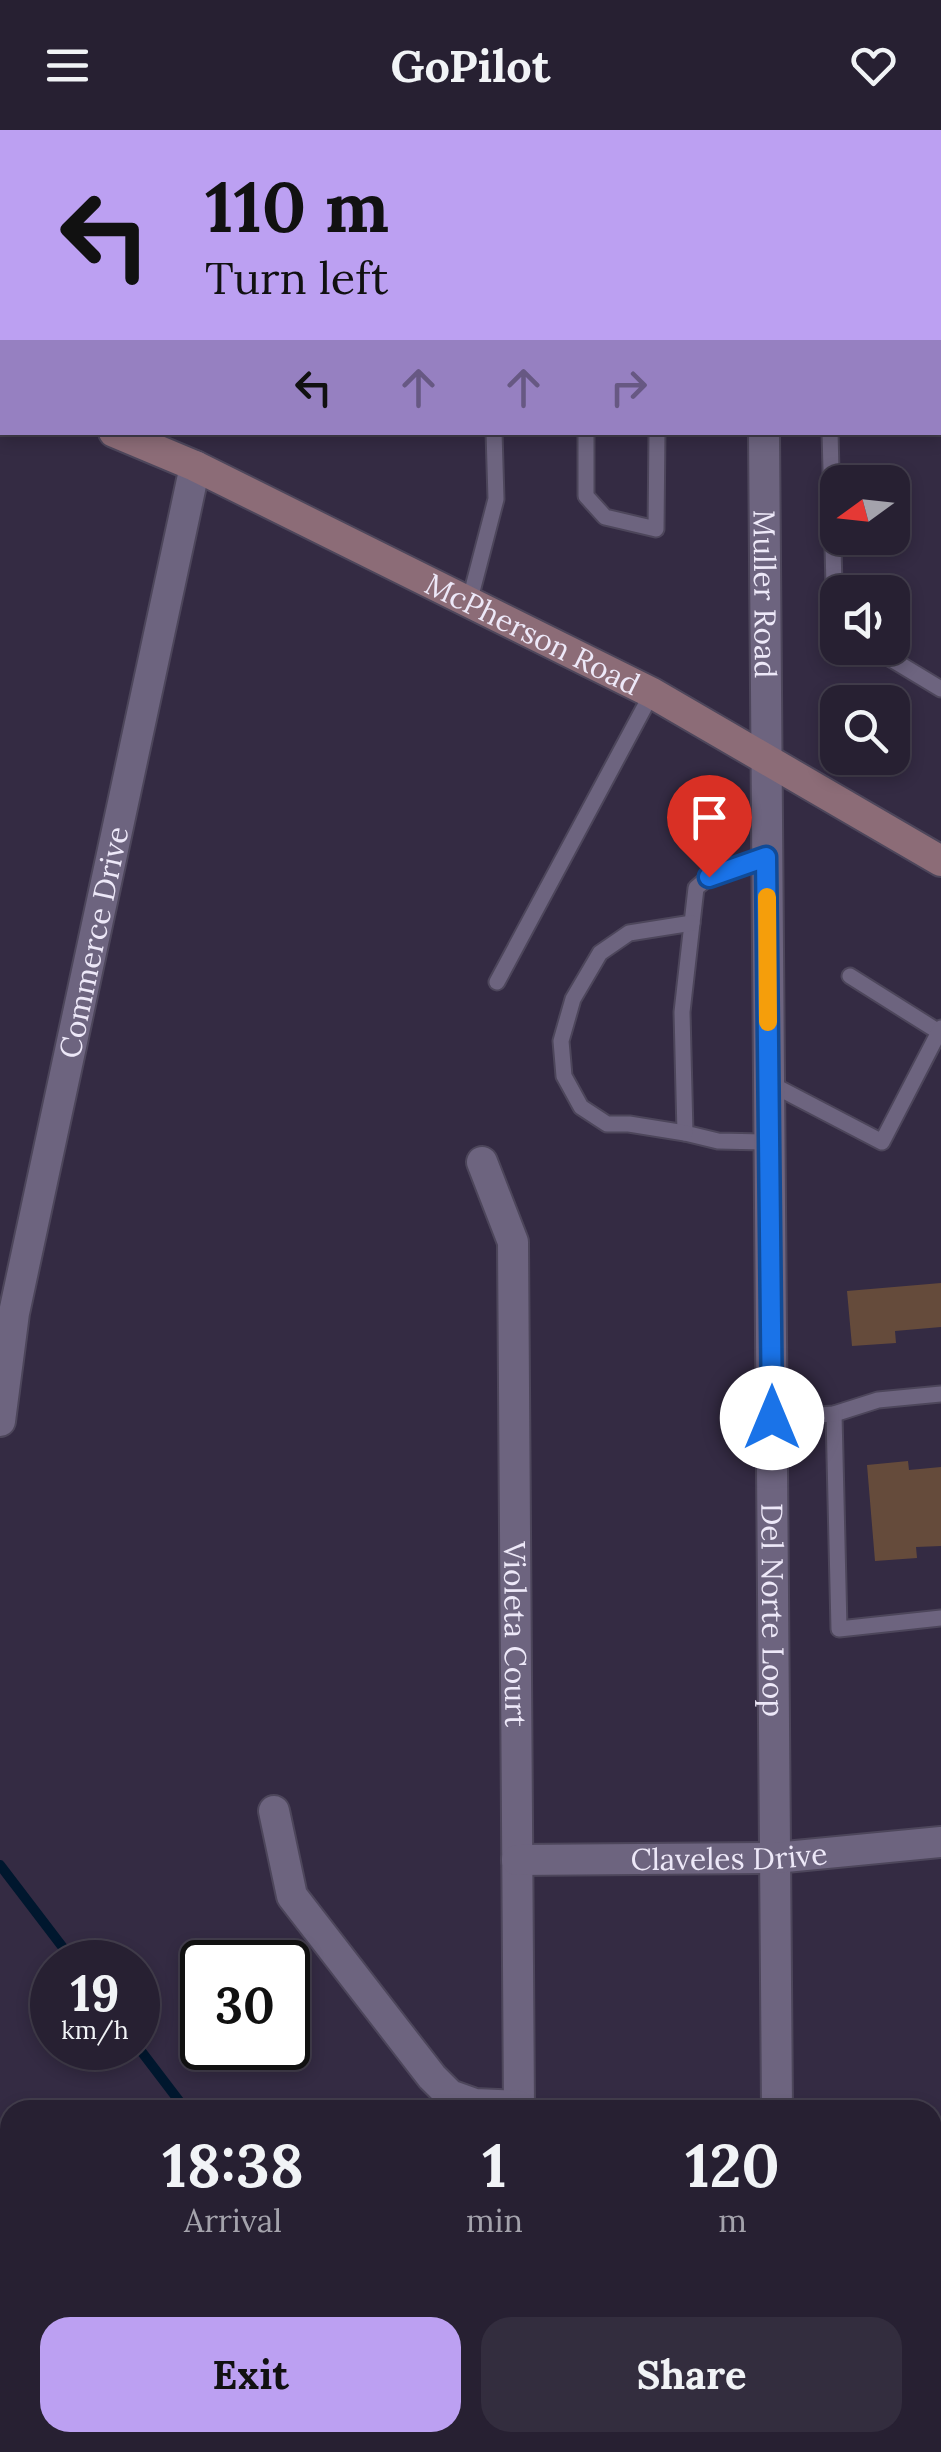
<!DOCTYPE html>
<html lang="en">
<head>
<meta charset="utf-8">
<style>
  body { margin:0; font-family:Lora,serif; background:#332d3e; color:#f1f3f6; height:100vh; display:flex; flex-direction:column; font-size:38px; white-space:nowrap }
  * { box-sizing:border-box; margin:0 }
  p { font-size:32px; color:#a4a3ac }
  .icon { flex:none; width:55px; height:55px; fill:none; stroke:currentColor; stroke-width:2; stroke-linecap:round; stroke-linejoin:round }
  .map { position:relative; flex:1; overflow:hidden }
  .panel { position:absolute; left:0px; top:1970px; width:942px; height:352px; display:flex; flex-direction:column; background:#272032; border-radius:30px 30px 0 0; box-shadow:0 5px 15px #0003,0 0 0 2px #433e4d }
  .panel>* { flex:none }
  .top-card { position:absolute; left:0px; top:0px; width:942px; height:305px; box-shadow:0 5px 15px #0003,0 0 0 2px #433e4d; background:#bca0f2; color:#111; overflow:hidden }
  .needle { width:65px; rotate:255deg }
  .buttons { position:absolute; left:820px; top:335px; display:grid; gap:20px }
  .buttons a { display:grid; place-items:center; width:90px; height:90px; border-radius:20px; background:#272032; box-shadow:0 5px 15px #0003,0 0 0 2px #433e4d; font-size:50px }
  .speed { position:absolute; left:30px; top:1810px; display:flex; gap:20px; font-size:50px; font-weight:700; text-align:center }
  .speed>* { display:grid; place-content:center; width:130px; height:130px; border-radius:50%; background:#272032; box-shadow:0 5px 15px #0003,0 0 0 2px #433e4d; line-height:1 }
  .speed small { font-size:25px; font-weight:400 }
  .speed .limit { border:5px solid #111; border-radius:15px; background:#fff; color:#111 }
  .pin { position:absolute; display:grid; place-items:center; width:85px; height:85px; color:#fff; margin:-102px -42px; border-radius:50% 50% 50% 0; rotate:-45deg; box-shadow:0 0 10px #0007 }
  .pin .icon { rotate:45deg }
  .me { position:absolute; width:110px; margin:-55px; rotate:0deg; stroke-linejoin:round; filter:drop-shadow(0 0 8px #0008) }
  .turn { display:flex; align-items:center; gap:35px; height:210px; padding:0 40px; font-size:45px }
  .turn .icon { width:130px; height:130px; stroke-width:2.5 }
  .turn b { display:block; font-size:70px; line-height:85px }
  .lanes { display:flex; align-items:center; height:95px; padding:0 40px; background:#0003; justify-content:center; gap:50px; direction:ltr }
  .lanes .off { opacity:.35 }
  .eta { display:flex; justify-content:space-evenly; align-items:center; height:170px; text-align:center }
  .eta b { font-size:60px; font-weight:700; line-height:70px }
  .button { display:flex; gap:20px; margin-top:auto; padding:20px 40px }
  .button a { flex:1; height:115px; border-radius:30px; background:#bca0f2; color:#111; font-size:40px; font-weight:700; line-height:115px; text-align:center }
  .button a+a { background:#332d3e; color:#f1f3f6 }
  header { display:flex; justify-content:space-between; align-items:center; height:130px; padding:0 40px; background:#272032; font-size:45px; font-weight:700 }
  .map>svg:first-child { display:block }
</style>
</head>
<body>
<header><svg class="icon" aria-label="menu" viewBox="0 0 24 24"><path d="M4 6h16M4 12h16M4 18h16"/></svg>GoPilot<svg class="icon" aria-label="heart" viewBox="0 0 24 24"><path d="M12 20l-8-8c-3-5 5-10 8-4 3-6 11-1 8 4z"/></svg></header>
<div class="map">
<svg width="941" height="2322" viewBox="0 0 941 2322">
  <rect width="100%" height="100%" fill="#342b43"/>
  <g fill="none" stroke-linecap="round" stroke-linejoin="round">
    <g stroke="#00172e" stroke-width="10">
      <path d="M0,1735L74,1832"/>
      <path d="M138,1917L186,1980"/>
      <path d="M442,2312L449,2322"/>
    </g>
  </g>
  <g fill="#654b3b">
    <path d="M941,1153V1197L895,1201L896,1213L852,1216L847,1161Z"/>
    <path d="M908,1331L909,1340L941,1337V1416L916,1417L917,1428L875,1431L867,1335Z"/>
  </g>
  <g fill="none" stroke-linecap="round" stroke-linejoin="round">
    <defs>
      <g id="service">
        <path d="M485,0V2"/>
        <path d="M586,0V2"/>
        <path d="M429,2L430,0"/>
        <path d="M658,2V0"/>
        <path d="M940,212H941"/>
        <path d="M586,302V366L605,387L656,399L657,302"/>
        <path d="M830,302L835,494L838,496"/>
        <path d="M469,473L496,369L494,302"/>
        <path d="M873,518L941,559"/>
        <path d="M767,727L709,747L696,758L682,882L685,1003L718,1011L769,1012"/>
        <path d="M850,846L939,902"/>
        <path d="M497,852L652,563"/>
        <path d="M769,953L882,1012L941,898"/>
        <path d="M685,1003L629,994H607L581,977L564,946L561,911L573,869L600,823L629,803L692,793"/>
        <path d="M834,1284L839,1499L941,1488"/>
        <path d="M771,1288L834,1284L878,1270L941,1264"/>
      </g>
      <g id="minor">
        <path d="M762,0V2"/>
        <path id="s1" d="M764,302L777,1980"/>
        <path id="s2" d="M482,1032L513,1112L519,1980"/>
        <path id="s3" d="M0,1291L14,1183L195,336"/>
        <path d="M274,1681L292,1766L432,1947L450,1965L475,1974L519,1976"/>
        <path id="s4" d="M517,1730L775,1728L941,1712"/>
        <path d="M0,2157L10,2169"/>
        <path d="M932,2182L941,2181"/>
        <path d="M95,2312L96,2322"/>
        <path d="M905,2312L906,2322"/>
      </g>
      <g id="secondary">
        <path d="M0,255L2,256"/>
        <path id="s5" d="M114,302L195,336L652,563L941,731"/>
      </g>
    </defs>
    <use href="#service" stroke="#4d465b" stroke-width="19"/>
    <use href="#minor" stroke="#4d465b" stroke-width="34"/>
    <use href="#secondary" stroke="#4d465b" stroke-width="34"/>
    <use href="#service" stroke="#6d647f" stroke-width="15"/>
    <use href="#minor" stroke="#6d647f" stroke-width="30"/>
    <use href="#secondary" stroke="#8c6c77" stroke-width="30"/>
  </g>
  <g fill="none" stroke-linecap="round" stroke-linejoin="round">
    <defs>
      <path id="route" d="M709,747L766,727L772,1288"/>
    </defs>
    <use href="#route" stroke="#114b97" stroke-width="25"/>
    <use href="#route" stroke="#1a73e8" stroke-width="18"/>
    <path stroke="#f59e0b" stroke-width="18" d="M767,767L768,892"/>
  </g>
  <g text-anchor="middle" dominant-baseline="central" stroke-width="10" stroke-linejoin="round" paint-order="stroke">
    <g font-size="30" fill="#ede8f8" stroke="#1a1621">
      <text stroke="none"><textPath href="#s1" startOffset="162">Muller Road</textPath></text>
      <text stroke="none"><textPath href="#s5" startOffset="465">McPherson Road</textPath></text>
      <text stroke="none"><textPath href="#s3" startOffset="488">Commerce Drive</textPath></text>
      <text stroke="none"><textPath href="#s1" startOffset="1178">Del Norte Loop</textPath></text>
      <text stroke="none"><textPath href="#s2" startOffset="478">Violeta Court</textPath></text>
      <text stroke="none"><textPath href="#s4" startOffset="212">Claveles Drive</textPath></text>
    </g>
  </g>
</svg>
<div class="buttons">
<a><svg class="needle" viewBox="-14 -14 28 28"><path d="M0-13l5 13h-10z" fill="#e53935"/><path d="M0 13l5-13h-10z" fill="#a4a3ac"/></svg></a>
<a><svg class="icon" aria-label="sound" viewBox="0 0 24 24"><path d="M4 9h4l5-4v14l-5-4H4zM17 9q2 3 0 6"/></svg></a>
<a><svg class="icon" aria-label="search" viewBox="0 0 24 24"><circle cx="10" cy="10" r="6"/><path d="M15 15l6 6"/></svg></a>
</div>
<div class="speed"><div>19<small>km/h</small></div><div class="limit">30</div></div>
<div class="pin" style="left:709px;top:747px;background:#d93025"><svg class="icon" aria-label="arrive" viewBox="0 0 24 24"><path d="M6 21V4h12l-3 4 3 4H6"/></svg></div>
<svg class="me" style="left:772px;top:1288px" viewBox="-20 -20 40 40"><circle r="19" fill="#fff"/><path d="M0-13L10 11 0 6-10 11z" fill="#1a73e8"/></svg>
<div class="top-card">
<div class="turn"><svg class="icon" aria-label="left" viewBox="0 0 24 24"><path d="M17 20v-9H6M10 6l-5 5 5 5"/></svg><div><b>110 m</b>Turn left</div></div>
<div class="lanes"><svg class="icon" aria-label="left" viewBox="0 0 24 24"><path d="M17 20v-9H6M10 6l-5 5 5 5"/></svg><svg class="icon off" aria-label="ahead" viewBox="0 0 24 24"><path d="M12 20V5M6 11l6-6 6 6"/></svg><svg class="icon off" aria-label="ahead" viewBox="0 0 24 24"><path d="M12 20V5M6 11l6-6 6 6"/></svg><svg class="icon off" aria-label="right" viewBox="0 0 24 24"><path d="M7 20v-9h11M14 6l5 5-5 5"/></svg></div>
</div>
<section class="panel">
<div class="eta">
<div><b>18:38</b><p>Arrival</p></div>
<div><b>1</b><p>min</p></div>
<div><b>120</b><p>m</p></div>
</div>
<div class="button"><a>Exit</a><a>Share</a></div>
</section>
</div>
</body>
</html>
